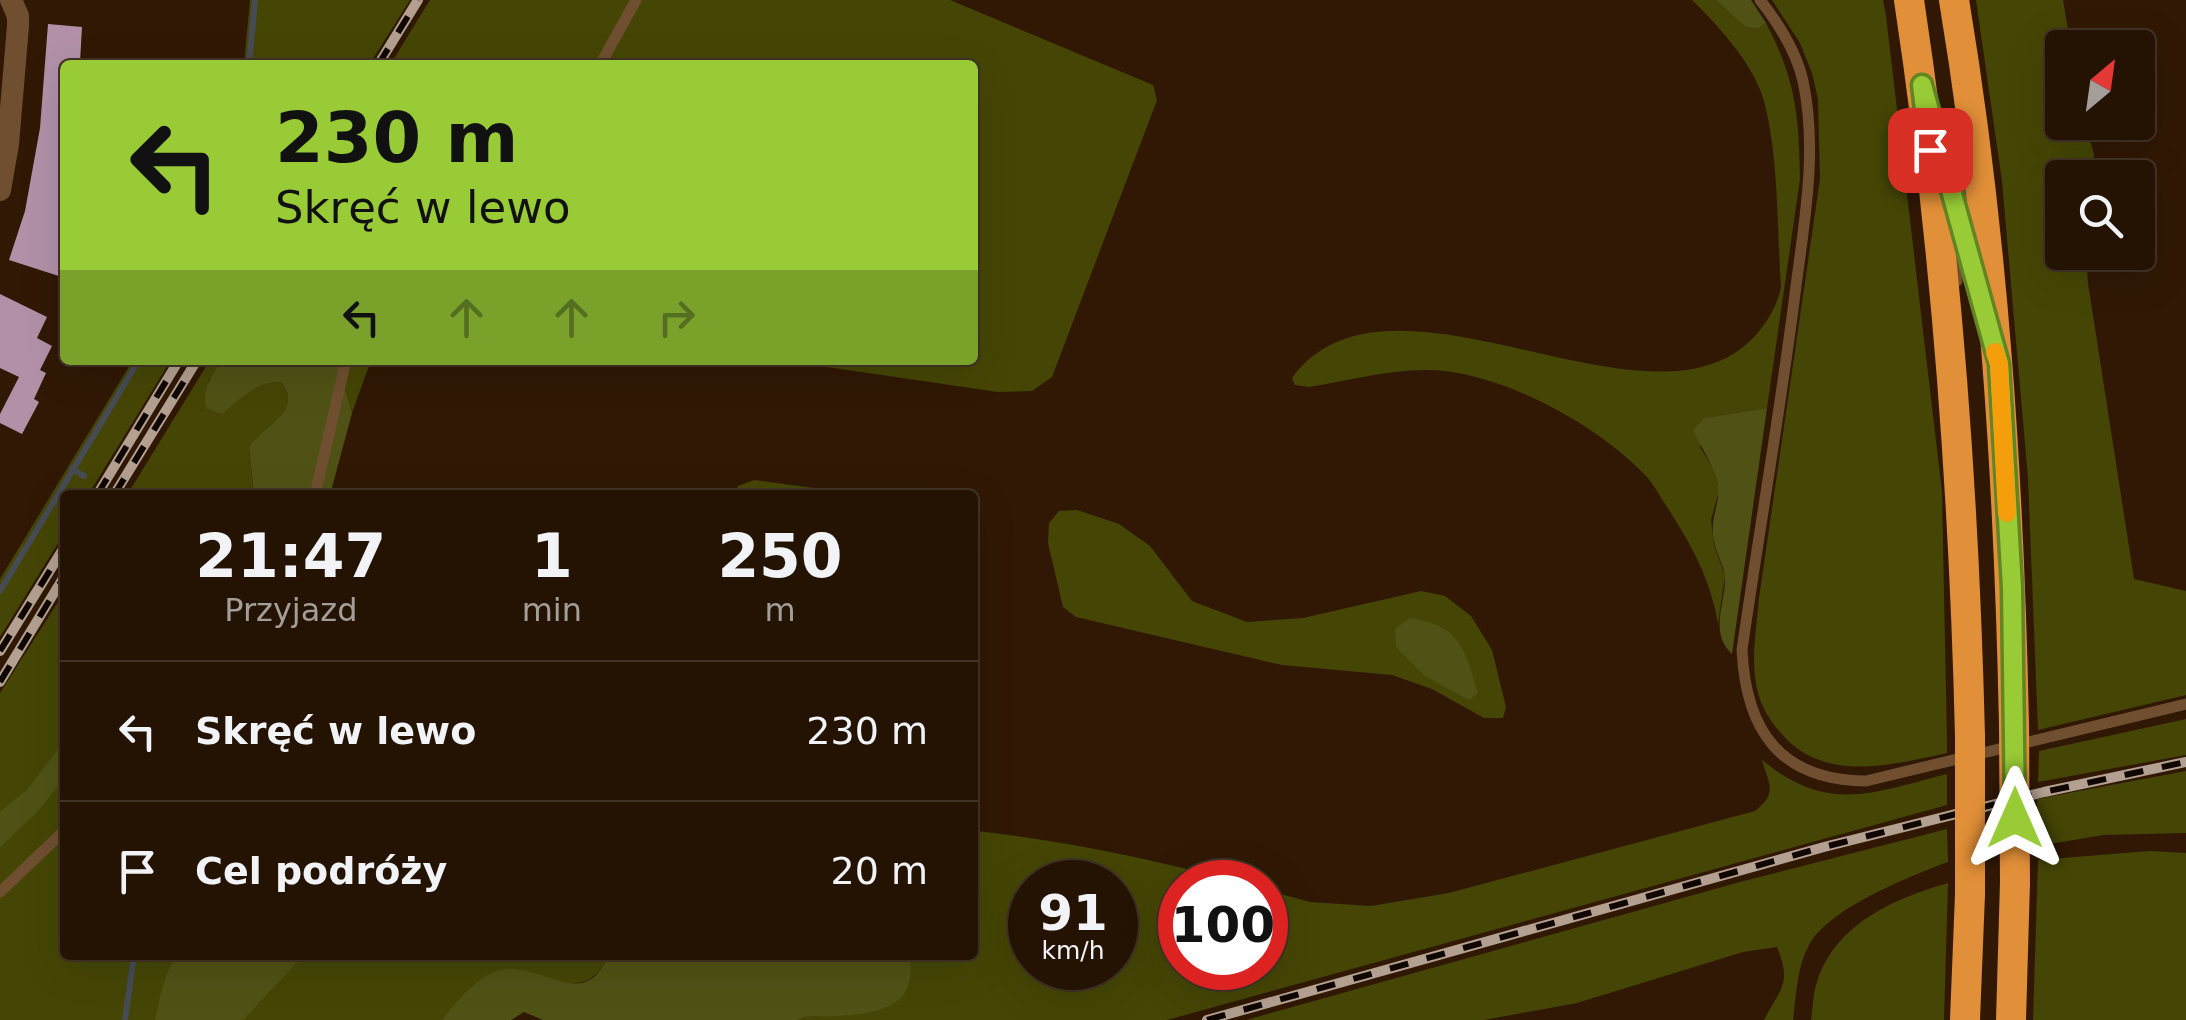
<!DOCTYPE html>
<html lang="pl">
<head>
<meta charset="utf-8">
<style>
  body { margin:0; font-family:"DejaVu Sans",sans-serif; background:#2c1b0d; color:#f1f3f6; height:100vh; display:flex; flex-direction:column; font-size:38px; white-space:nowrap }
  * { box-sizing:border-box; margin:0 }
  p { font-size:32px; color:#a39e9a }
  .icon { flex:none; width:55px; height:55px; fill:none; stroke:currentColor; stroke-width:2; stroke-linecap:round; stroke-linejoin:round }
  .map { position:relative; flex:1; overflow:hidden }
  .drawer { position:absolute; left:60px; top:490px; width:918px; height:470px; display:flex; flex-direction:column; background:#241203; border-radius:10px; box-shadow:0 10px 40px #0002,0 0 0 2px #413225 }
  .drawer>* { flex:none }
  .top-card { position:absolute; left:60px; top:60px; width:918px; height:305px; border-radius:10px; box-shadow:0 10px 40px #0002,0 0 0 2px #413225; background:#99cb36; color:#111; overflow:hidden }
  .needle { width:65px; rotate:29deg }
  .controls { position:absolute; left:2045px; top:30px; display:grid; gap:20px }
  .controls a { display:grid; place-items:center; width:110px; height:110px; border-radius:10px; background:#241203; box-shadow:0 10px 40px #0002,0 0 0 2px #413225; font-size:50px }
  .speed { position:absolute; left:1008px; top:860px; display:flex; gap:20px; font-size:50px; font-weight:700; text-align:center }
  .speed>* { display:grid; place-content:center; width:130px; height:130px; border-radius:50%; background:#241203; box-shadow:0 10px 40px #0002,0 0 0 2px #413225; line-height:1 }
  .speed small { font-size:25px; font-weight:400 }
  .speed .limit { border:15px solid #d22; background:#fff; color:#111 }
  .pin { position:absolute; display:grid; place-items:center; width:85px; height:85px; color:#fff; margin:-42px; border-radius:20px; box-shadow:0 5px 15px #0006 }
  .me { position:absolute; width:110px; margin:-55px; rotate:0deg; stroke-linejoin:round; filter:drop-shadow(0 0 8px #0008) }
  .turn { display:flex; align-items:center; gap:35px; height:210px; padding:0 50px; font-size:45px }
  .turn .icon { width:130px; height:130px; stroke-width:2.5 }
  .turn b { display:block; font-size:70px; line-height:85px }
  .lanes { display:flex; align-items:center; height:95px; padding:0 50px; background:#0003; justify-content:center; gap:50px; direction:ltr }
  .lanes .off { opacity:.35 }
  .eta { display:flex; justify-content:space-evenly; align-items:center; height:170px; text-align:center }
  .eta b { font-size:60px; font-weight:600; line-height:70px }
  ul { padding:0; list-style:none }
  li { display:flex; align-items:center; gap:30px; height:140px; padding:0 50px; border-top:2px solid #413225 }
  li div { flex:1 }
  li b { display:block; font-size:38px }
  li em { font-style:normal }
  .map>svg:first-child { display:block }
</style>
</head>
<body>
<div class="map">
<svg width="2186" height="1020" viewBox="0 0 2186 1020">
  <rect width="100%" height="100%" fill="#301804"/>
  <g fill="#454605" fill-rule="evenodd">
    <path d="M250,0H410L369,65H244Z"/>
    <path d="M430,0H950L1153,85L1157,100L1052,377L1032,391L998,392L779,360H972V65H390Z"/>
    <path d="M1692,0H1716L1744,26L1758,29L1766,23C1796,80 1799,116 1800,179L1767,408L1705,418L1700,447L1714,470L1719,491L1711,520L1714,545L1725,576L1718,624C1711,580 1691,544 1667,507C1660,497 1654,484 1645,475C1599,427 1513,379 1445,371C1401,366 1353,380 1309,387L1295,385L1292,378C1389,246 1646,444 1751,340C1766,325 1776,308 1781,288C1777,229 1779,158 1764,101C1754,65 1719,26 1692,0Z"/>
    <path d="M1772,0H1883L1886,16L1942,492L1947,742V753C1890,765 1823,784 1780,732C1768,719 1759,702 1756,684C1751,656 1757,626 1759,598L1820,179L1818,99L1812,73L1800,43Z"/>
    <path d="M1976,0H2063L2071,47L2062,48V122L2085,123L2094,154L2092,177L2062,178V252L2086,253L2088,283L2134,579L2186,591V695L2038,730L2028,478L2002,181Z"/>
    <path d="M133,360H171L88,495H65V532L0,637V579Z"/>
    <path d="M210,360H221L208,382L221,414C239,400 257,381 281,382C303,409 268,430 249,447L254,495H127Z"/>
    <path d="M337,360H371L352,413Z"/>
    <path d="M754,480L866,495H734L738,486Z"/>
    <path d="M1077,510L1119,524L1150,546L1192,601L1247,622L1303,618L1421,591L1445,596L1471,616L1492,650L1506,707L1503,718H1484L1432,689L1392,675L1282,665L1076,617L1063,607L1048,543L1049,523L1059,511Z"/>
    <path d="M65,591V955H608C592,996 561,984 527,971L442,1020H0V693Z"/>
    <path d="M2186,719V755L2038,782L2039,751Z"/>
    <path d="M1762,760C1828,814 1872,793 1947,774V805L1167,1020H798L805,1017L857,1014L910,959L907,955H972V833L977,831C1066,841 1152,859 1238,882H1180V968H1265V890L1310,902L1371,906L1449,893L1755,811C1778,793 1769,784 1762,760ZM1030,882H1115V968H1030Z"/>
    <path d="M2186,771V833L2103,835L2038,846L2037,799Z"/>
    <path d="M1947,829L1948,862C1910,876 1828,909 1809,945C1797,967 1796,995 1793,1020H1764C1781,987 1792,984 1777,947L1743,952L1577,1003L1484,1020H1246L1740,882Z"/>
    <path d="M2150,851L2186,853V1020H2033L2038,860Z"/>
    <path d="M1948,883L1944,1020H1811C1813,1007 1813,993 1817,982C1835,924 1895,898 1948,883Z"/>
  </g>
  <g fill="#505215">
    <path d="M1716,0H1751L1766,23L1758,29L1744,26Z"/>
    <path d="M221,360H337L352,413L330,495H254L249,447C264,426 304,411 281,382C257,381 239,400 222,414L206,408C201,390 212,375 221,360Z"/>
    <path d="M1767,408L1732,654C1709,632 1725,605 1725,579C1725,567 1716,554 1714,541C1709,519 1720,506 1718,487C1716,467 1701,449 1693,430L1704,418Z"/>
    <path d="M1410,618C1461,626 1464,648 1478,693L1469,700L1425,676L1396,647L1395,629Z"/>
    <path d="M65,740V778L37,812L0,847V812L28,789Z"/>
    <path d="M178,955H304L243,1020H155C160,999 164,971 178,955Z"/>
    <path d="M608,955H907C912,966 912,974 908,986C896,1020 836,1015 805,1017L798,1020H543L524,1012L511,1020H442C457,1001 476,977 500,970C540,960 585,1015 608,955Z"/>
  </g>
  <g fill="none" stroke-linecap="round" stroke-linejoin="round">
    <g stroke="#464b54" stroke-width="6">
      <path d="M249,65L255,0"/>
      <path d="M72,469L84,476"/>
      <path d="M0,591L139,360"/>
      <path d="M125,1020L134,955"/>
    </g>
  </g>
  <g fill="#b291a8">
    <path d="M48,24L82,27L80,62L65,61V278L9,260L25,211L40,128Z"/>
    <path d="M0,294L47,317L37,338L52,346L40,370L46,373L34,399L39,402L22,434L0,423V414L19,377L0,368Z"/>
  </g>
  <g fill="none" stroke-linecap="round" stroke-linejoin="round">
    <g stroke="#6f4f30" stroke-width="11">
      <path d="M1760,0C1779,24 1796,51 1803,81C1818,151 1804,223 1795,294C1780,413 1759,531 1742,650C1746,731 1780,780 1866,781L2186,704"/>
      <path d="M600,65L636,0"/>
      <path d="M1944,166L1978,288"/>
      <path d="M1961,211L1963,155"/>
      <path d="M1957,281L1959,235"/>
      <path d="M315,495L346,360"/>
      <path d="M0,892L65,830"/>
    </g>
    <path stroke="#6f4f30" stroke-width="22" d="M0,190L8,144L18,26V16L11,0"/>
    <g stroke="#e18f38" stroke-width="30">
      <path d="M1909,0C1946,244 1964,490 1970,736"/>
      <path d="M1954,0C1994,240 2009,482 2014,725"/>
      <path d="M1965,1020L1970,894"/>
      <path d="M2011,1020L2015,882"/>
    </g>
    <defs>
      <g id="rail">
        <path d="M378,65L418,0"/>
        <path d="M97,495L179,360"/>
        <path d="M114,495L197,360"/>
        <path d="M0,651L65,546"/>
        <path d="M0,682L65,575"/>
        <path d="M1207,1020L1824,847L2044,792L2186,762"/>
      </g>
    </defs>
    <use href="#rail" stroke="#b3a091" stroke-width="10"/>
    <use href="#rail" stroke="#100602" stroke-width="6" stroke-dasharray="19" stroke-linecap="butt"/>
    <g stroke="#e18f38" stroke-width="30">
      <path d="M2014,725L2015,882"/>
      <path d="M1970,894V736"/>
    </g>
  </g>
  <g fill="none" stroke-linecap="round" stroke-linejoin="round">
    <defs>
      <path id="route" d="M1930,150L1922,85L1999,364L2012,588L2015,818"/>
    </defs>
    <use href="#route" stroke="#638423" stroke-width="25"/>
    <use href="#route" stroke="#99cb36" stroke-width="18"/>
    <path stroke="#f59e0b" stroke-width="18" d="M1995,352L1999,364L2007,513"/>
  </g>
</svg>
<div class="controls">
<a><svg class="needle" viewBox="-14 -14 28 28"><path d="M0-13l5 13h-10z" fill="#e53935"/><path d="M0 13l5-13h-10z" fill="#a39e9a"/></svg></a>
<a><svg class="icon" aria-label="search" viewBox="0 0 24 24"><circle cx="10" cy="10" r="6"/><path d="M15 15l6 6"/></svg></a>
</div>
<div class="speed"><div>91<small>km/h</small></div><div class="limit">100</div></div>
<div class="pin" style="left:1930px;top:150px;background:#d93025"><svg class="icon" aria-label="arrive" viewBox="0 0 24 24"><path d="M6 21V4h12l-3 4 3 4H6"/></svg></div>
<svg class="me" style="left:2015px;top:818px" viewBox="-20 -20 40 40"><path d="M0-17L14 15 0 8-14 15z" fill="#99cb36" stroke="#fff" stroke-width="4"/></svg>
<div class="top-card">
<div class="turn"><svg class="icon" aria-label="left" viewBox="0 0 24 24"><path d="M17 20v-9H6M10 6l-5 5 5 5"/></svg><div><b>230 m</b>Skręć w lewo</div></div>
<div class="lanes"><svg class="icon" aria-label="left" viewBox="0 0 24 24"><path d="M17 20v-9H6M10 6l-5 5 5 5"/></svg><svg class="icon off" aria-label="ahead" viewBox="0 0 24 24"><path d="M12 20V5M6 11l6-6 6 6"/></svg><svg class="icon off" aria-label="ahead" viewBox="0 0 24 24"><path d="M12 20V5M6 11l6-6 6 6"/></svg><svg class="icon off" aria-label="right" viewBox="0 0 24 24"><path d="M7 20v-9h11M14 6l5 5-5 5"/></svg></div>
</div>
<section class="drawer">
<div class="eta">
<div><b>21:47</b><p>Przyjazd</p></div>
<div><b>1</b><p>min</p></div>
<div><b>250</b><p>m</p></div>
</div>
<ul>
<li><svg class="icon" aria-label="left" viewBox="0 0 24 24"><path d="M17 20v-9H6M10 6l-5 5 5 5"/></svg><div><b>Skręć w lewo</b></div><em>230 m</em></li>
<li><svg class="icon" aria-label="arrive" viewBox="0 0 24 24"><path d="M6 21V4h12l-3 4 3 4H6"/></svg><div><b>Cel podróży</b></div><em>20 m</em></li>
</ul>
</section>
</div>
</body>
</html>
